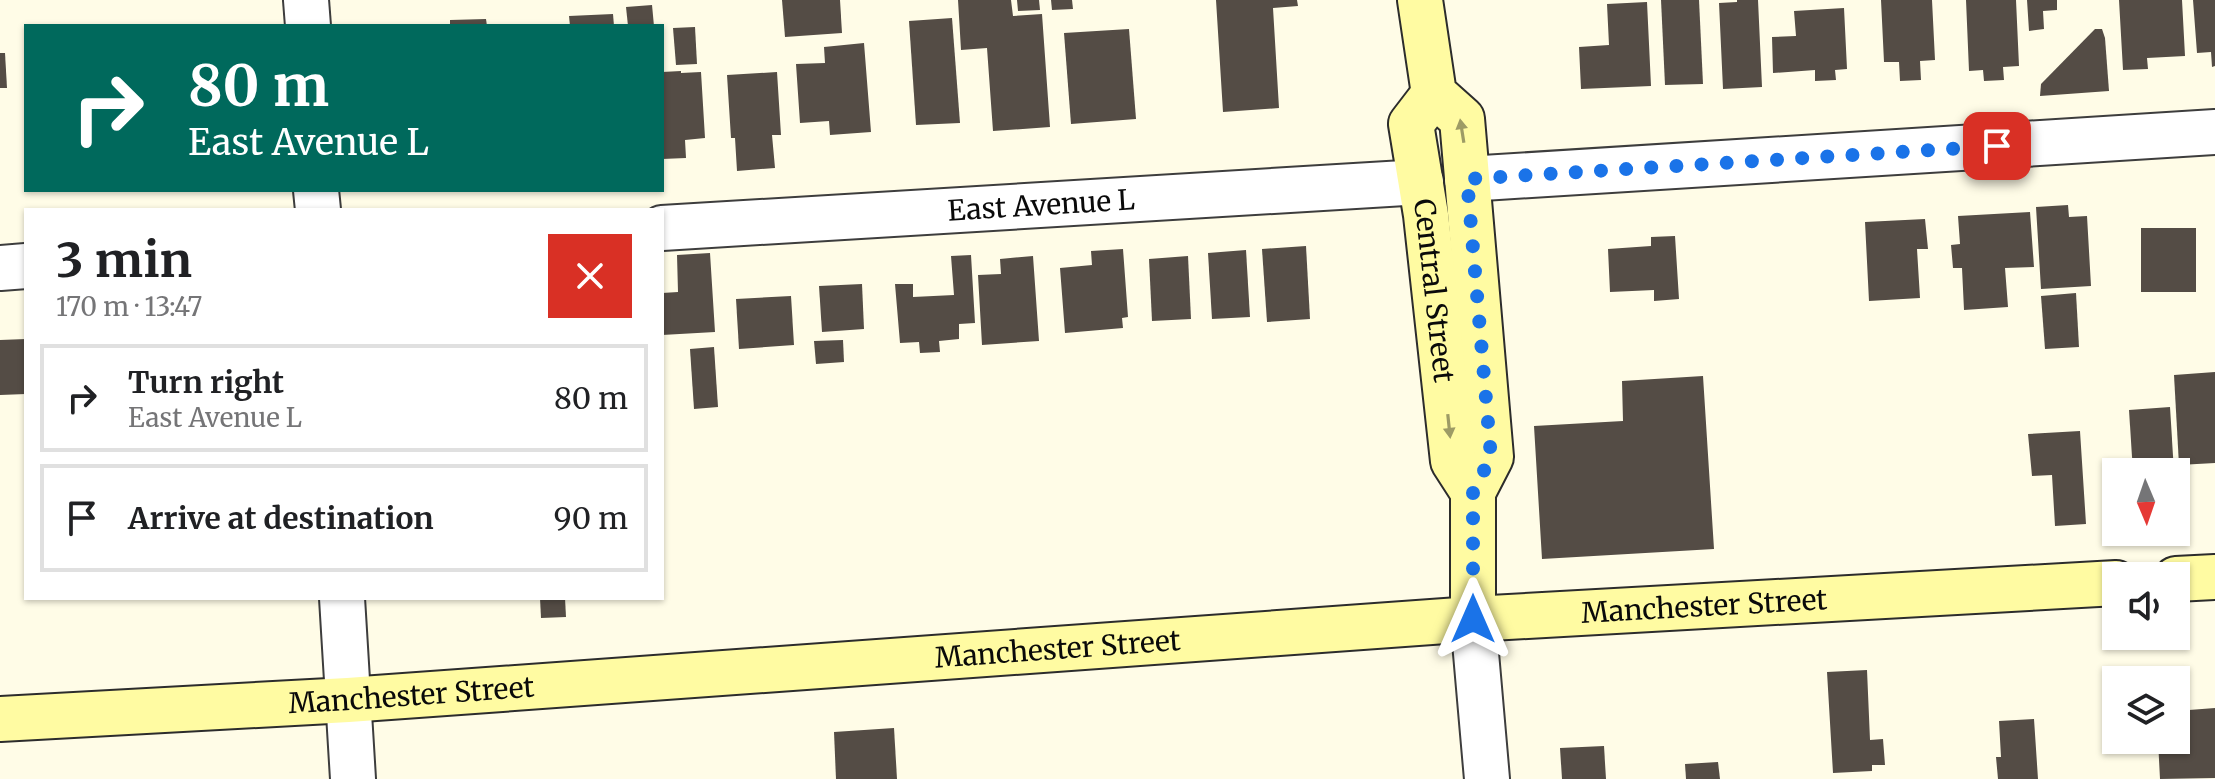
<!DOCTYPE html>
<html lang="en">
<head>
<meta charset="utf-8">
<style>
  body { margin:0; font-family:Merriweather,serif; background:#f2f2f2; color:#202124; height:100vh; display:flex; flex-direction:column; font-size:30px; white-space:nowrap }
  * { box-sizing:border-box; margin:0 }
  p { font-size:26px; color:#757577 }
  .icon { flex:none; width:44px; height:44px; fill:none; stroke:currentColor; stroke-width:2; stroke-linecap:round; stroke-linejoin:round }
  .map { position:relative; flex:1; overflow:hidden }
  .panel { position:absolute; left:24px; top:208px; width:640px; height:392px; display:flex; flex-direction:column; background:#fff; border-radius:0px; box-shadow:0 2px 6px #0004 }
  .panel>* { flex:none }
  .hud { position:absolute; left:24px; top:24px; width:640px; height:168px; border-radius:0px; box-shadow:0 2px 6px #0004; background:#00695c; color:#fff; overflow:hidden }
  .needle { width:52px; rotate:178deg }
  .controls { position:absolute; left:2102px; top:458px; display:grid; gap:16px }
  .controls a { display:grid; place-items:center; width:88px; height:88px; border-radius:0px; background:#fff; box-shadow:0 2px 6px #0004; font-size:40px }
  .pin { position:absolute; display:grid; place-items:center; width:68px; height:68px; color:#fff; margin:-34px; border-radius:16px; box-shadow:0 4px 12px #0006 }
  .me { position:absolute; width:88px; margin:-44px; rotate:0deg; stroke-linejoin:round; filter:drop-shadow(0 0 6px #0008) }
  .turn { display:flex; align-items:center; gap:28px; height:168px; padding:0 32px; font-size:36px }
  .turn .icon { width:104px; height:104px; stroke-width:2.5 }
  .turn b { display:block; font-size:56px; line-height:68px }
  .round { display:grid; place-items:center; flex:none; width:84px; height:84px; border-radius:0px; background:#f2f2f2 }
  .summary { display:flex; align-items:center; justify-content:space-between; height:136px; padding:0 32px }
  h1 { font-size:48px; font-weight:700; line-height:60px }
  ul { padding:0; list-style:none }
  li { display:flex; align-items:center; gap:24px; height:108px; margin:0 16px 12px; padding:0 16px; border:4px solid #e0e0e0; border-radius:0px }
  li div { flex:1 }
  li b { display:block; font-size:30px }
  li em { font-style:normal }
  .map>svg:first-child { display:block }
</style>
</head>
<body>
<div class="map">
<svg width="2215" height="779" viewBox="0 0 2215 779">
  <rect width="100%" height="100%" fill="#fffce7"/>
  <g fill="#544c45">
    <path d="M782,0H840L842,33L785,37Z"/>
    <path d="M958,0H1011L1013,16L1042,14L1050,127L993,131L987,48L961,50Z"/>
    <path d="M1017,0H1039L1040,10L1018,11Z"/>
    <path d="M1051,0H1072L1073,9L1052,10Z"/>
    <path d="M1216,0H1297L1298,6L1273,8L1279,108L1223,112Z"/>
    <path d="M1661,0H1699L1703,84L1665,85Z"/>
    <path d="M1737,0H1758L1762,87L1723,89L1719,3L1737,2Z"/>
    <path d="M1881,0H1932L1935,60L1920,61L1921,80L1900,81L1899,62H1884Z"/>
    <path d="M1966,0H2016L2019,66L2003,67L2004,80L1984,81L1983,70L1969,71Z"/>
    <path d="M2027,0H2057V10L2043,11L2044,29L2029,31Z"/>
    <path d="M2119,0H2182L2185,56L2147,58L2148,69L2123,70Z"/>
    <path d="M2193,0H2215V66L2212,67L2211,52L2197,53Z"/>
    <path d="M1647,2L1651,86L1581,89L1579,47L1609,45L1607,4Z"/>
    <path d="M652,5L654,26H628L626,7Z"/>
    <path d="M1844,8L1847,69L1835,70L1836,80L1815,81V70L1773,73L1772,37L1796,36L1794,11Z"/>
    <path d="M613,14L614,26H570L569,16Z"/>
    <path d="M952,18L960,123L916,125L909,21Z"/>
    <path d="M486,19L487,26H450V20Z"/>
    <path d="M695,27L697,64L676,65L673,28Z"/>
    <path d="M1129,29L1136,119L1071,124L1064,33Z"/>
    <path d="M2095,29H2102L2105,38L2109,91L2040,96L2041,84Z"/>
    <path d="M864,43L871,132L830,135L829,121L800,123L796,64L825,63L824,47Z"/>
    <path d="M0,53H5L7,88H0Z"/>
    <path d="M681,71V73L701,72L705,138L685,140L686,158L662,159V72Z"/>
    <path d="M777,72L781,135H772L775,168L737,171L735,138H731L727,75Z"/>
    <path d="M2068,205L2069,217L2087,216L2091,286L2041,289L2036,207Z"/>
    <path d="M2030,212L2034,267L2005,268L2008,307L1964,310L1962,268H1953L1951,245L1960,244L1958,216Z"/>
    <path d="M1925,219L1928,249H1917L1920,298L1869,301L1865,222Z"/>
    <rect x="2141" y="228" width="55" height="64"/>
    <path d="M1675,236L1679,299L1654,301V290L1610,292L1608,249L1651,246V237Z"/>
    <path d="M1306,246L1310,319L1267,322L1262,249Z"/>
    <path d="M1123,249L1128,317L1122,318L1123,328L1065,333L1060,268L1092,265L1091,251Z"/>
    <path d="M1246,250L1250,317L1212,319L1208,253Z"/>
    <path d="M710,253L715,332L662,335V293L678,292L677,255Z"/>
    <path d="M971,255L975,323L959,324V339L939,341L940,352L920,353L919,342L900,343L895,284H913V297L954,295L951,256Z"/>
    <path d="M1033,256L1039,341L982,345L978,275L1001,274L1000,259Z"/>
    <path d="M1188,256L1191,319L1152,321L1149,259Z"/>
    <path d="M862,284L864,329L822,332L819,286Z"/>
    <path d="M2076,293L2079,347L2045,349L2041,296Z"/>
    <path d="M791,296L794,345L739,349L736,299Z"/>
    <path d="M26,339V394L0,395V340Z"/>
    <path d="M843,340L844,362L816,364L814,341Z"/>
    <path d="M714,347L718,407L694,409L690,349Z"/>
    <path d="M2215,372V463L2179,465L2174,375Z"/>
    <path d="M1703,376L1714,549L1542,559L1534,426L1623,421L1622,381Z"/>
    <path d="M2170,407L2174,472H2133L2129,410Z"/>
    <path d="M2080,431L2086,524L2055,526L2052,475L2032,476L2028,434Z"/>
    <path d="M540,598H565L566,617L541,618Z"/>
    <path d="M1867,670L1870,740L1883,739L1885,765H1872V771L1833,773L1827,672Z"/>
    <path d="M2215,708V778L2160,779L2158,740H2176V711Z"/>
    <path d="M2034,719L2038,779H1998L1996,757H2001L1999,721Z"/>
    <path d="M894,728L897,779H836L834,732Z"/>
    <path d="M1604,746L1606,779H1562L1560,748Z"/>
    <path d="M1718,762L1720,779H1686L1685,764Z"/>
  </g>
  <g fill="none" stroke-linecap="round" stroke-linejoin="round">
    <defs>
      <g id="street">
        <path d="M306,0L308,26"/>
        <path d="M1467,179L2215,132"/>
        <path d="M316,190L318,210"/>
        <path id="s1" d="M662,228L1421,182"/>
        <path d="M0,268L26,266"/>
        <path d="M342,598L353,779"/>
        <path d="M1473,619L1487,779"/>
      </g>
      <g id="secondary">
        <path d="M1420,0L1434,94L1462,119L1491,457L1473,492V619"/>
        <path id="s2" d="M1434,94L1411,124L1426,215L1453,461L1473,492"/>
        <path d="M2176,579L2215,577"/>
        <path id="s3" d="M0,719L348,700L1473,619L2116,583"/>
      </g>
    </defs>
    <use href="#street" stroke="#3d3d3d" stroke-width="48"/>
    <use href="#secondary" stroke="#2c2c2c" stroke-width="48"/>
    <use href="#street" stroke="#fff" stroke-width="44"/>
    <use href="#secondary" stroke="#fffba2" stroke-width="44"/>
  </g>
  <defs><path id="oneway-solid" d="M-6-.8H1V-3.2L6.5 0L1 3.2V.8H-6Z" transform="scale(2)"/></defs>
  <g fill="#9d9b65">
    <use href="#oneway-solid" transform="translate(1462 131) rotate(-99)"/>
    <use href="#oneway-solid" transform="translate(1449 426) rotate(84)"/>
  </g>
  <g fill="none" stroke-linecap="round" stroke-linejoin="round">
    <path stroke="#1a73e8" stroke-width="14" stroke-dasharray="0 25.2" d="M1473,619V492L1491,457L1467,179L1997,146"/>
  </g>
  <g text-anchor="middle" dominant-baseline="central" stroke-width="8" stroke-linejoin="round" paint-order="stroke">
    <g font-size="28" fill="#0a0a0a" stroke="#fff">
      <text stroke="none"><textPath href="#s1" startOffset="380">East Avenue L</textPath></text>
      <text stroke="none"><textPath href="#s2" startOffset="206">Central Street</textPath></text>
      <text stroke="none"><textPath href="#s3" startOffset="1708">Manchester Street</textPath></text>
      <text stroke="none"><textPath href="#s3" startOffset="1060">Manchester Street</textPath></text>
      <text stroke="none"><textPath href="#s3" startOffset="412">Manchester Street</textPath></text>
    </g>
  </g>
</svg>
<div class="controls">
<a><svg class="needle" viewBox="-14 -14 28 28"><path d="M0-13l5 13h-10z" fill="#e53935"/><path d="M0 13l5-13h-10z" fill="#757577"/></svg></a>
<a><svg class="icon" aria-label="sound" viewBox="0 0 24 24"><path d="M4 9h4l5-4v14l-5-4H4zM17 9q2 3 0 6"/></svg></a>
<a><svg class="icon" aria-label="layers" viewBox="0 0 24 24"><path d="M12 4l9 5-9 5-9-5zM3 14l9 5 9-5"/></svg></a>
</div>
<div class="pin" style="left:1997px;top:146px;background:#d93025"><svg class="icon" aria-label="arrive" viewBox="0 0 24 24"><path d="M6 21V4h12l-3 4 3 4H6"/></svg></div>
<svg class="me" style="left:1473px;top:619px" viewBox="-20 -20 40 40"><path d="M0-17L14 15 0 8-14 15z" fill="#1a73e8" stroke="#fff" stroke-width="4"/></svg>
<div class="hud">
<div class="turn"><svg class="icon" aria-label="right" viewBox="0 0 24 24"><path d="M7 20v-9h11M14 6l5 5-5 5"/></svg><div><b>80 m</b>East Avenue L</div></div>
</div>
<section class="panel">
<div class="summary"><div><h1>3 min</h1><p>170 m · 13:47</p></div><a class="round" style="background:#d93025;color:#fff"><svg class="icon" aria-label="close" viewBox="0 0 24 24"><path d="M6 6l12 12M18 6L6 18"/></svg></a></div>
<ul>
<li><svg class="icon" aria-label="right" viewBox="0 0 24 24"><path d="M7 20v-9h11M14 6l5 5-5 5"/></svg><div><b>Turn right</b><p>East Avenue L</p></div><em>80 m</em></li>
<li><svg class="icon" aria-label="arrive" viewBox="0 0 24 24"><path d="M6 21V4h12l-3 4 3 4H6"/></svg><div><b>Arrive at destination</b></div><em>90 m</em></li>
</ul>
</section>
</div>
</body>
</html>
